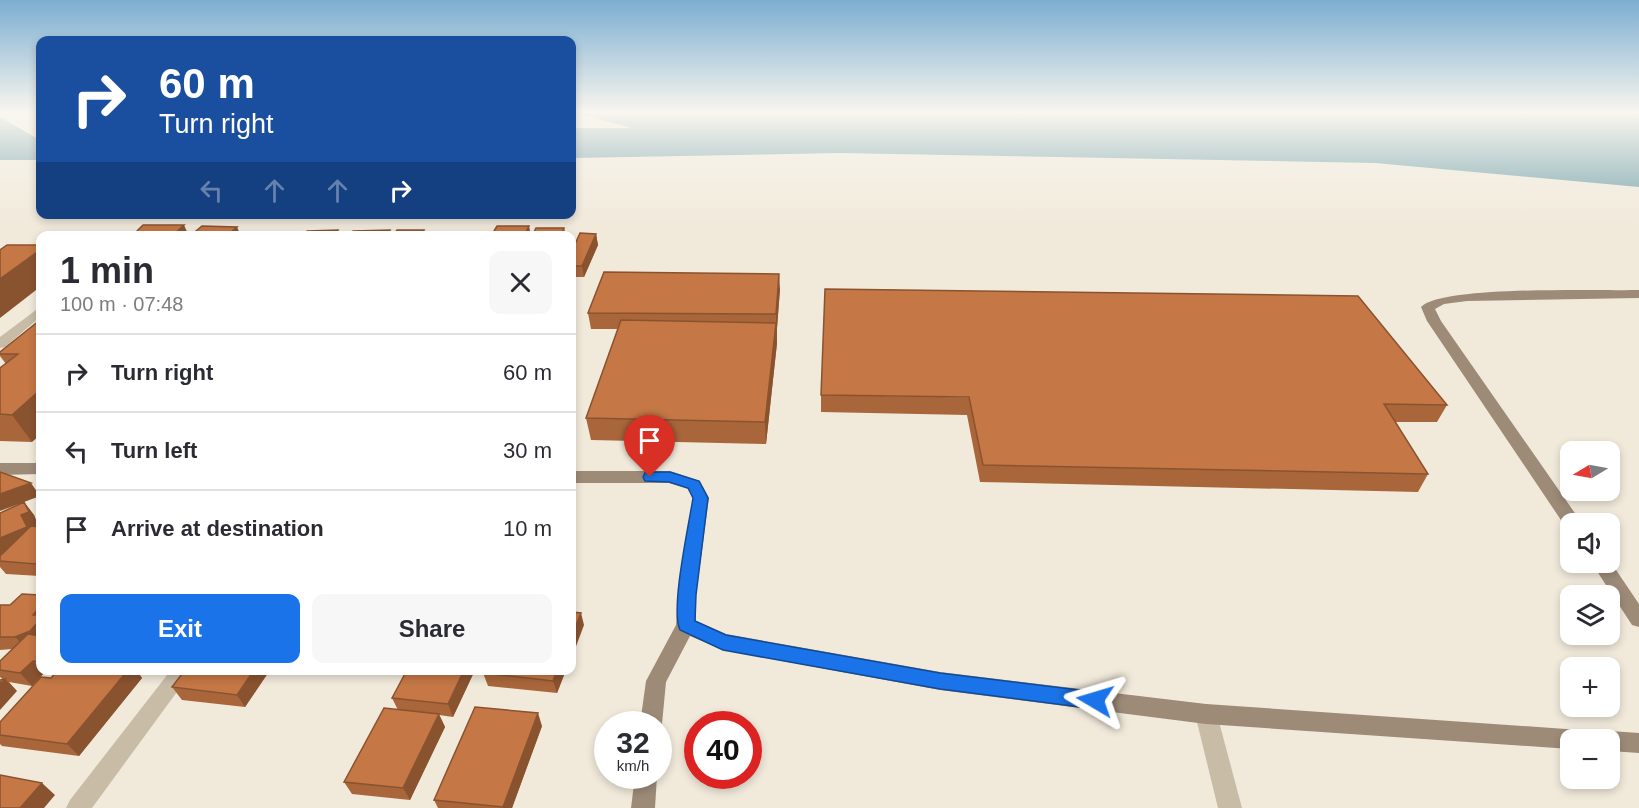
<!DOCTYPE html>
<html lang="en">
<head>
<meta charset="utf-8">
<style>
  body { margin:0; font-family:Arial,sans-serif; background:#f7f7f7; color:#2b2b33; height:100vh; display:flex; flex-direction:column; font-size:22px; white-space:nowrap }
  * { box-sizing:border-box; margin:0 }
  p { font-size:20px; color:#7c7c81 }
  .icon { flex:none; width:33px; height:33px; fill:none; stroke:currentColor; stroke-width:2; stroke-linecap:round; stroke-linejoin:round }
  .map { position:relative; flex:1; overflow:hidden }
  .side { position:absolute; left:36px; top:231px; width:540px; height:444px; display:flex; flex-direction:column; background:#fff; border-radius:12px; box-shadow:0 3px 9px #0003 }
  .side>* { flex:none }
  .hud { position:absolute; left:36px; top:36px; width:540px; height:183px; border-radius:12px; box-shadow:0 3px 9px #0003; background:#1a4fa0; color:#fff; overflow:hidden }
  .needle { width:39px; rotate:260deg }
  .buttons { position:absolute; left:1560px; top:441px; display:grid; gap:12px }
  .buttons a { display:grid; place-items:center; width:60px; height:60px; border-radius:12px; background:#fff; box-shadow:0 3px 9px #0003; font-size:30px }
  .speed { position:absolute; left:594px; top:711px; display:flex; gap:12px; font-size:30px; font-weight:700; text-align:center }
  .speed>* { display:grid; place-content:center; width:78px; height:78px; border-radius:50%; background:#fff; box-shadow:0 3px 9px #0003; line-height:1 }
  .speed small { font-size:15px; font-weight:400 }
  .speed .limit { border:9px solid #d22; background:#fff; color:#111 }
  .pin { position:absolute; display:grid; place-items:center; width:51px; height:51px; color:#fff; margin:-62px -26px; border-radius:50% 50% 50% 0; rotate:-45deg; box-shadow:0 0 6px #0007 }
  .pin .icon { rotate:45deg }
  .me { position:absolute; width:66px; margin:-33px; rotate:277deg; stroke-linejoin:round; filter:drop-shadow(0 0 4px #0008) }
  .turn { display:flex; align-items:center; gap:21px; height:126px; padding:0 24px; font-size:27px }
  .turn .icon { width:78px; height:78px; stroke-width:2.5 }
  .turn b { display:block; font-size:42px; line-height:51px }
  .lanes { display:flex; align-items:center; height:57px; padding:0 24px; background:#0003; justify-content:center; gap:30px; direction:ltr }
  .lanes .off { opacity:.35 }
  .round { display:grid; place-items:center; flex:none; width:63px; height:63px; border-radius:12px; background:#f7f7f7 }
  .headline { display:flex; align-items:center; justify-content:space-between; height:102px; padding:0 24px }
  h1 { font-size:36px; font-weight:800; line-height:45px }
  .cta { display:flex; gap:12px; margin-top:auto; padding:12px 24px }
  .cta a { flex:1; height:69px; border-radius:12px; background:#1a73e8; color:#fff; font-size:24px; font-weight:800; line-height:69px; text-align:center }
  .cta a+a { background:#f7f7f7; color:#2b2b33 }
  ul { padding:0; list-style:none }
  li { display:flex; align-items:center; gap:18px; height:78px; padding:0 24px; border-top:2px solid #e1e1e2 }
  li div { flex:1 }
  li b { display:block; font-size:22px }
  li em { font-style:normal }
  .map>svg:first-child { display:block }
</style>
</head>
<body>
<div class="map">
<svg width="1639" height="808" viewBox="0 0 1639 808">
  <rect width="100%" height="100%" fill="#f1eadb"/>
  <g fill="#7aa5ae">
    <path d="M573,112H1639V187L1375,163L840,153L572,158V128H631Z"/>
    <path d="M0,117L40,140V160H0Z"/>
  </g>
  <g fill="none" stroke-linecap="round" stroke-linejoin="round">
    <g fill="#c9bca7" fill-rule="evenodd">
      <path d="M40,307V317L5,347L0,348V337Z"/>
      <path d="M171,670H193L92,808H66L70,800Z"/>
      <path d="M1206,704L1214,707L1217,714L1242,808H1218L1195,714L1198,707Z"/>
    </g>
    <g fill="#9d8b78" fill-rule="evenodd">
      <path d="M1639,290V298L1467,301L1444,304L1435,309L1441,321L1579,519L1581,524H1570V530L1567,529L1427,321L1421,307C1442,285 1602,291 1639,290Z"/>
      <path d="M0,463H40V474L0,475Z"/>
      <path d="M572,471H670L700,481L709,498L696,595V621L726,634L940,672L1206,704L1580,730L1588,733L1591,740H1570V749L1206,724L940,690L723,650L690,636L666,682L662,724L658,731V724H640L646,681L676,625L678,595L693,498L688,489L669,483H572Z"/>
      <path d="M1610,561L1639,604V627L1632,625L1591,562Z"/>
      <path d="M1610,731L1639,733V753L1610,751V740H1600L1602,734Z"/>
      <path d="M635,776H657L655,808H631Z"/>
    </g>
  </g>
  <g fill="#a9663b">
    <path d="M596,234L598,245L584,277H572V251Z"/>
    <path d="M780,289L777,328V343L766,444L591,440L586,418L618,329H591L588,313Z"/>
    <path d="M40,320L32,442L0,441V368L6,364L0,356V352Z"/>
    <path d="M821,395L1447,405L1437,422H1395L1428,474L1418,492L980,482L967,415L821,412Z"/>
    <path d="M24,502L34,515L38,525L35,526L40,527V576L6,574L0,567V556Z"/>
    <path d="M40,595V670H136L142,678L79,756L2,746L0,744V722L54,675L44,673L32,686L9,682L17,691L0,677V661L12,649L0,650V605H10Z"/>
    <path d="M185,670H270L245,707L182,700L172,687Z"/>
    <path d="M475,670L453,717L439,715L445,727L410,800L352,794L344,782L398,710L392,698Z"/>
    <path d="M566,670L557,693L488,686L483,673Z"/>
    <path d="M542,726L512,808H438L434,800Z"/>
  </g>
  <g fill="#8a5330">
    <path d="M184,225L189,236H172Z"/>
    <path d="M529,226L531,236H524Z"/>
    <path d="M237,227L241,236H226Z"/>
    <path d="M564,228L566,236H561Z"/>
    <path d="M338,230L340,236H334Z"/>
    <path d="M390,230L392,236H386Z"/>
    <path d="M424,230L426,236H420Z"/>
    <path d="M596,234L598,245L584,277L582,266Z"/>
    <path d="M40,250V287L0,318V279Z"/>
    <path d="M779,274L780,289L777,328V343L766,444L765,422L776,324V314Z"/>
    <path d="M40,390V435L32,442L12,415Z"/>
    <path d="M31,483L40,496L0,511V494Z"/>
    <path d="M24,502L34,515L38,525L31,528L0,556V538L21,515Z"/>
    <path d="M40,560V569L36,564Z"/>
    <path d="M40,607V644L27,649L15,637Z"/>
    <path d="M581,613L584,625L572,657V635Z"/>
    <path d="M33,661L44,673L32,686L20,673Z"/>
    <path d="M128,670H136L142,678L79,756L67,744Z"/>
    <path d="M254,670H270L245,707L237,695Z"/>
    <path d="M464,670H475L453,717L448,704Z"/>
    <path d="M557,670H566L557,693L553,681Z"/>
    <path d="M5,679L17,691L0,710V684Z"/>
    <path d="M538,713L542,726L512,808H503V807Z"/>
    <path d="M439,714L445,727L410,800L403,788Z"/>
    <path d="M42,783L55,795L44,808H20Z"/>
  </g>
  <g fill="#c57745" stroke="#8a5330" stroke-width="1.5">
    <path d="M143,225H184L172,236H132Z"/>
    <path d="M202,226L237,227L226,236H190Z"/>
    <path d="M497,226H529L524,236H491Z"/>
    <path d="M536,228H564L561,236H532Z"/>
    <path d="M338,230L334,236H303L307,231Z"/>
    <path d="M390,230L386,236H350L353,231Z"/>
    <path d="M397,230H424L420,236H393Z"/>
    <path d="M297,232L294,236H264L266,233Z"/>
    <path d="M431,233H450L449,236H430Z"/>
    <path d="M580,233L596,234L582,266H572V251Z"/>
    <path d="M7,245H40V250L0,279V250Z"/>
    <path d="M604,272L779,274L776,314L588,313Z"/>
    <path d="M825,289L1358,296L1447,405L1384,404L1428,474L983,465L969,397L821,395Z"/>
    <path d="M40,320V390L12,415L0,414V368L18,354H0V352Z"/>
    <path d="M621,320L776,323L765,422L586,418Z"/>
    <path d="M0,472L31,483L0,494Z"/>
    <path d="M24,502L29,512L21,515L27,527L0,538V513Z"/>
    <path d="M31,526L40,527V560L36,564L0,561V556Z"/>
    <path d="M22,594L40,595V607L33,615H40V620L30,631L15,637H0V605H10Z"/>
    <path d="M572,612L581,613L572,635Z"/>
    <path d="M28,634L40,636V662L33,661L20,673L0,670V661Z"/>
    <path d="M58,670H128L67,744L0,735V722L41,677L51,678Z"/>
    <path d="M185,670H254L237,695L172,687Z"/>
    <path d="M407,670H464L448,704L392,698Z"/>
    <path d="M484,670H557L553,681L483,673Z"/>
    <path d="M5,679L0,684V680Z"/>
    <path d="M475,707L538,713L503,807L434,800Z"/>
    <path d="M384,708L439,714L403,788L344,782Z"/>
    <path d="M0,775L42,783L20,808H0Z"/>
  </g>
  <linearGradient id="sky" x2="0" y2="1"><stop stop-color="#7caed1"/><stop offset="0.5" stop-color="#f9f6ef"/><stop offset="1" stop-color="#f9f6ef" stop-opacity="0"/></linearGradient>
  <rect width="1639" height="225" fill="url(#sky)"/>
  <path fill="#1a73e8" stroke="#114b97" stroke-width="1.5" d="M650,472H670L699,481L708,498L696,595L695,621L726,635L940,673L1095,692L1102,694L1105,700L1102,706L1095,709L940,689L723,650L680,630C670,610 689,524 693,498L688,488L669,482L645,481L643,477L645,473Z"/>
</svg>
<div class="buttons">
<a><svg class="needle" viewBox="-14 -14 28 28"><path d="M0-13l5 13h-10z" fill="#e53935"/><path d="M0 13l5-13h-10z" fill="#7c7c81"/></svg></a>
<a><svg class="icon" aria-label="sound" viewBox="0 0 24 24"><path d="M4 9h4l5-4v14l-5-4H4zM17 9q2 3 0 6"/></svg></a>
<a><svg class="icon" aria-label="layers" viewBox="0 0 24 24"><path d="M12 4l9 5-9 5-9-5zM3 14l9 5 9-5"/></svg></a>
<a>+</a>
<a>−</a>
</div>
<div class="speed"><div>32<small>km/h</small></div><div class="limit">40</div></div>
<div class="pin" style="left:650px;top:477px;background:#d93025"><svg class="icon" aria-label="arrive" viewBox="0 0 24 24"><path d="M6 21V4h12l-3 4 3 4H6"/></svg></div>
<svg class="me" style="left:1095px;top:700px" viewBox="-20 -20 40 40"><path d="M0-17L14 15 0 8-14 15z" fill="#1a73e8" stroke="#fff" stroke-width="4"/></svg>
<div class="hud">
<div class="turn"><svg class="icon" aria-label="right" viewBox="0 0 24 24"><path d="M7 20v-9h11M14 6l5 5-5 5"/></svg><div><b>60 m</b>Turn right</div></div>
<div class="lanes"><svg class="icon off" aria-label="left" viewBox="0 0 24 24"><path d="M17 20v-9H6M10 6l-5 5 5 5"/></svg><svg class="icon off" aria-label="ahead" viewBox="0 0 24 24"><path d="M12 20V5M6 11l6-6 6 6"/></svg><svg class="icon off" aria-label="ahead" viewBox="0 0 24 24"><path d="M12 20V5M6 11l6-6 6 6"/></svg><svg class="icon" aria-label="right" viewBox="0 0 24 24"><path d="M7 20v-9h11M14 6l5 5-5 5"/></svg></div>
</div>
<section class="side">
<div class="headline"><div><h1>1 min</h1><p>100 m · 07:48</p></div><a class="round"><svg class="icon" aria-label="close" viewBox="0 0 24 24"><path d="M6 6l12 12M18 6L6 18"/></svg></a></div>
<ul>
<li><svg class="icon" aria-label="right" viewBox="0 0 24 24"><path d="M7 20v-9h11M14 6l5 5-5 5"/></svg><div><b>Turn right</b></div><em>60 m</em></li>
<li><svg class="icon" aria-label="left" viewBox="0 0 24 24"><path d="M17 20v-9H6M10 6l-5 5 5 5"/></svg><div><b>Turn left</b></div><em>30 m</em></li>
<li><svg class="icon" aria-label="arrive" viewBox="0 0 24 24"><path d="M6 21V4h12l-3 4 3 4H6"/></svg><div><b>Arrive at destination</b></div><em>10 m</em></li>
</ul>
<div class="cta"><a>Exit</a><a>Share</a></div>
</section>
</div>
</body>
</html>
